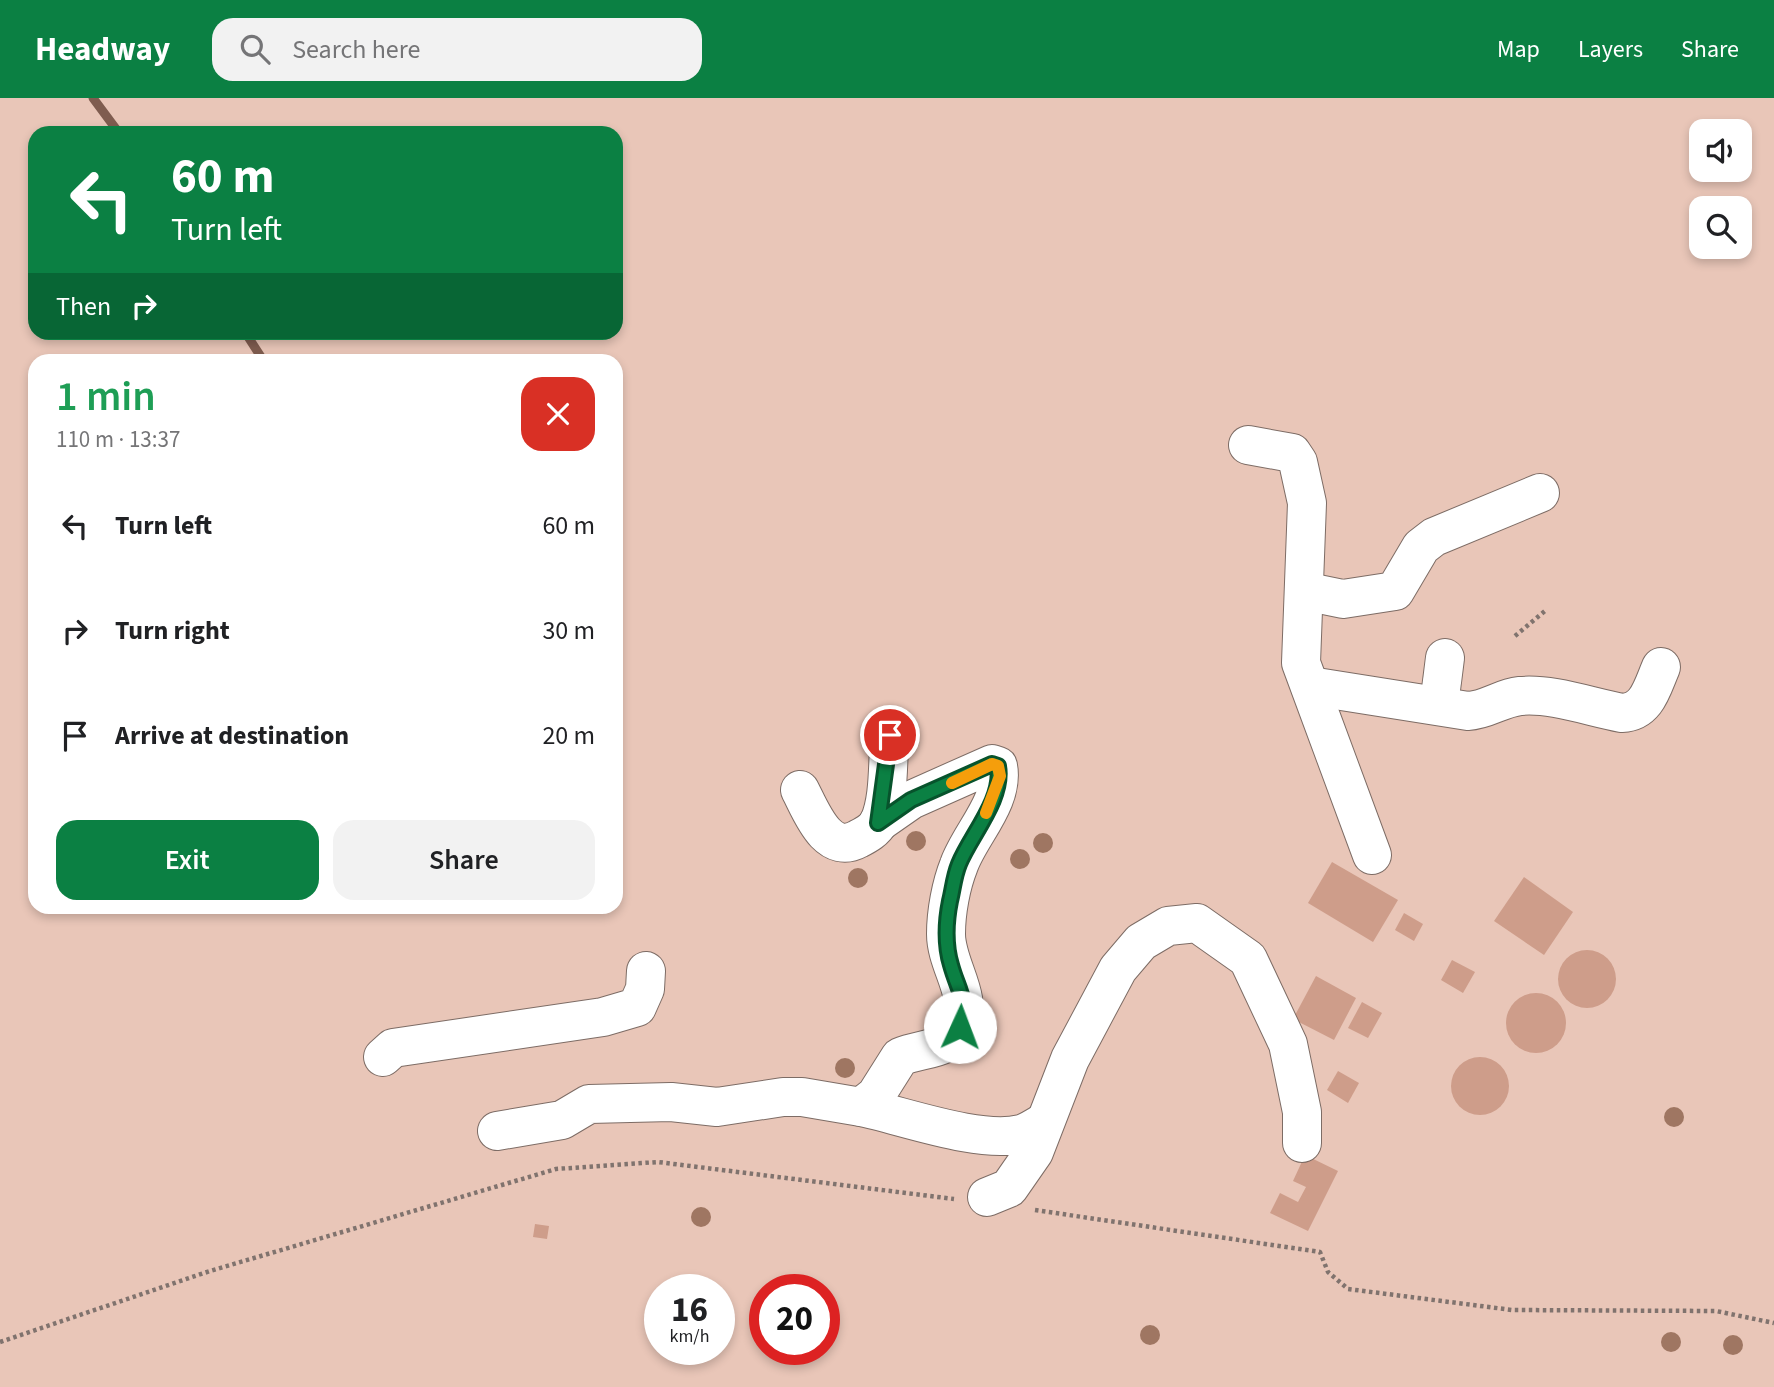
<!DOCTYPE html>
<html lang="en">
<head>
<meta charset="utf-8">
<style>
  body { margin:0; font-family:"Source Sans 3",sans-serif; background:#f2f2f2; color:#202124; height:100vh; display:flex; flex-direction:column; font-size:26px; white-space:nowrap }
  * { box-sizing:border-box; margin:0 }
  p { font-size:23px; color:#757577 }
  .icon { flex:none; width:38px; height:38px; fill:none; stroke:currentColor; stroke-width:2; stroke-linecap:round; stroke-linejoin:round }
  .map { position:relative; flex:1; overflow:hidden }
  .side { position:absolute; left:28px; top:256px; width:595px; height:560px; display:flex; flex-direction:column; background:#fff; border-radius:21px; box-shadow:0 4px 10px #0003 }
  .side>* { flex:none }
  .hud { position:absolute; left:28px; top:28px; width:595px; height:214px; border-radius:21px; box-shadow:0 4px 10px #0003; background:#0b8043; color:#fff; overflow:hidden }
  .controls { position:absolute; left:1689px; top:21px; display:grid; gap:14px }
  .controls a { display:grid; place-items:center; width:63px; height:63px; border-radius:14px; background:#fff; box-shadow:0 4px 10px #0003; font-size:35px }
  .speed { position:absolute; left:644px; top:1176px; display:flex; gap:14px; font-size:35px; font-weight:700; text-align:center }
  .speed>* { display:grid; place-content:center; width:91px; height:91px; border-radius:50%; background:#fff; box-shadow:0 4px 10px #0003; line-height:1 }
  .speed small { font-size:18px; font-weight:400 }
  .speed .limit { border:10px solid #d22; background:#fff; color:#111 }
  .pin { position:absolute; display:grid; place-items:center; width:60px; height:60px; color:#fff; margin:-30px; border:4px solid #fff; border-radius:50%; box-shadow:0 2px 7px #0007 }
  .me { position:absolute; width:77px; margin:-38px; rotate:2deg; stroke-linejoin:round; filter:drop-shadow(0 0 5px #0008) }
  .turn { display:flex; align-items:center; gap:24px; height:147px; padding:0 28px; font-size:32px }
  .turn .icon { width:91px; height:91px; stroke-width:2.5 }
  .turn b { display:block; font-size:49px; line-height:60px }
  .then { display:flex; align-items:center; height:66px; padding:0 28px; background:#0003; gap:14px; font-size:26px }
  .round { display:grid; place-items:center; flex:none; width:74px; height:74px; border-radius:21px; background:#f2f2f2 }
  .overview { display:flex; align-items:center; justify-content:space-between; height:119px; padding:0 28px }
  h1 { font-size:42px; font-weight:600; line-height:52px; color:#1e9e55 }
  .cta { display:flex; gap:14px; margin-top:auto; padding:14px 28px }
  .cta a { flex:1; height:80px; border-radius:21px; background:#0b8043; color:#fff; font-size:28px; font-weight:600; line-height:80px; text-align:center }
  .cta a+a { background:#f2f2f2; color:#202124 }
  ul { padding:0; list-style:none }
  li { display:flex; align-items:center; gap:21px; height:105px; padding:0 28px }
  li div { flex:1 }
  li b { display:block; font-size:26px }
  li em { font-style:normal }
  header { display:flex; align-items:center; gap:42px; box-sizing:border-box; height:98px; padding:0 35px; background:#0b8043; color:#fff }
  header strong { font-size:33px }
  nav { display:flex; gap:38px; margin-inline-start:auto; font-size:24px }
  .search { width:490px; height:63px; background:#f2f2f2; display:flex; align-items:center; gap:18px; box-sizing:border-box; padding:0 24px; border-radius:21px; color:#757577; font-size:26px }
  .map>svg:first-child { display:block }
</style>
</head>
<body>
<header>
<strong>Headway</strong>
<div class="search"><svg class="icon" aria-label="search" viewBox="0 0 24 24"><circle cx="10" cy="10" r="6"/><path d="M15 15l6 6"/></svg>Search here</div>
<nav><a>Map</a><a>Layers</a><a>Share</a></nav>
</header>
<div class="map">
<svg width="1774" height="1289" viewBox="0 0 1774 1289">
  <rect width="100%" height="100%" fill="#f5e1d9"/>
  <path fill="#e9c6b8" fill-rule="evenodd" d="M0,0H1774V1289H0ZM1701,33H1740V72H1701ZM35,35H616V234H35ZM1701,110H1740V149H1701ZM35,262H616V808H35ZM660,1192H719V1251H660ZM765,1192H824V1251H765Z"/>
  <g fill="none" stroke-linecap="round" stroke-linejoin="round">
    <g stroke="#7f5c4f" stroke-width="9">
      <path d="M93,0L119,35"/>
      <path d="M245,234L263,262"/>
    </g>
  </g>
  <g fill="#ce9d8a">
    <path d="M1332,764L1398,802L1373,844L1308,805Z"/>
    <path d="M1524,779L1573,814L1544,857L1494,823Z"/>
    <path d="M1404,815L1423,826L1414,843L1395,832Z"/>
    <circle cx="1587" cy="881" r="29"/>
    <path d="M1452,862L1475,874L1463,895L1441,882Z"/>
    <path d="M1316,878L1356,900L1334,942L1293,921Z"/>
    <circle cx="1536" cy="925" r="30"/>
    <path d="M1362,904L1382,915L1368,940L1348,930Z"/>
    <circle cx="1480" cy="988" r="29"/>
    <path d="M1338,973L1359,985L1348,1005L1327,992Z"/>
    <path d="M1305,1057L1338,1073L1308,1133L1270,1115L1280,1095L1298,1104L1306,1089L1293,1083Z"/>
    <path d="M535,1126L549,1128L547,1141L533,1139Z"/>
  </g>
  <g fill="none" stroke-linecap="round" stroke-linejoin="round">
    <defs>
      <g id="minor">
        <path d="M1248,347L1292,355L1298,364L1307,405L1301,565L1372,757"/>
        <path d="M1304,493L1343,501L1395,493L1421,449L1434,439L1540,395"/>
        <path d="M1310,588L1468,613C1487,612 1501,600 1520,598C1552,595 1590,609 1622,615C1647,614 1652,590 1661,569"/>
        <path d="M1439,607L1445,560"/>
        <path d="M800,692C811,713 827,758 858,741C866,737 875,732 879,724C890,699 887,664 890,637"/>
        <path d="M383,959L393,950L603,919L637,909L645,891L646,873"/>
        <path d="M861,1009C904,1018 979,1046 1021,1036C1029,1034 1038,1027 1045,1024"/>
        <path d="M497,1033L562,1022L589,1006L671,1004L717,1009L783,999H802L861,1009L876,997L900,959C922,949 949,954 960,929C974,898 946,868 946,836C946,814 951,787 959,767C970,736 1005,703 998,668L992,666L911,702L878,725"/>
        <path d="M987,1099L1009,1090L1034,1054L1070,961L1118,871L1141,844L1168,828L1197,825L1248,861L1288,946L1302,1014V1045"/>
      </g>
    </defs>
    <use href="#minor" stroke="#7d6c65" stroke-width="40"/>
    <g stroke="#80736e" stroke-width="4.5" stroke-dasharray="3.5 3.5" stroke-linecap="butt">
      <path d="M1515,538L1545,513"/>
      <path d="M1035,1112L1320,1154L1328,1174L1348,1191L1512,1212L1716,1213L1774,1225"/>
      <path d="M0,1244L210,1173L556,1071L658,1064L954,1101"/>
    </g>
    <use href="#minor" stroke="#fff" stroke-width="38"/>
  </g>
  <g fill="#9f7662">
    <circle cx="916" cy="743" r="10"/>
    <circle cx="1043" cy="745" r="10"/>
    <circle cx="1020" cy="761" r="10"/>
    <circle cx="858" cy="780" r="10"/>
    <circle cx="845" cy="970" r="10"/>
    <circle cx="1674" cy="1019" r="10"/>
    <circle cx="701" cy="1119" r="10"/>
    <circle cx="1150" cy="1237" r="10"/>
    <circle cx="1671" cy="1244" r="10"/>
    <circle cx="1733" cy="1247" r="10"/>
  </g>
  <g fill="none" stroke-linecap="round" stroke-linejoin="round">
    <defs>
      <path id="route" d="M890,637L878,725L911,702L992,666L998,668C1004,701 970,738 959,766C954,778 953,791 950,803C946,823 945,847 951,867C958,893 968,900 960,929"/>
    </defs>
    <use href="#route" stroke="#07532c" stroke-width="18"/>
    <use href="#route" stroke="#0b8043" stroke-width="12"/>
    <path stroke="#f59e0b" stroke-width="12" d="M952,685L992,666L998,668L1000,678L986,715"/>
  </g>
</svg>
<div class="controls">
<a><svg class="icon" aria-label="sound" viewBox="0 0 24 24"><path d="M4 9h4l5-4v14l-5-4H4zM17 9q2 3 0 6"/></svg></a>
<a><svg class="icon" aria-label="search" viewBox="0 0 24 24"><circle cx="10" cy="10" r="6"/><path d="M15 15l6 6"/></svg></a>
</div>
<div class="speed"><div>16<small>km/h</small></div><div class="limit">20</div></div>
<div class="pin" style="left:890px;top:637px;background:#d93025"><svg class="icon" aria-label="arrive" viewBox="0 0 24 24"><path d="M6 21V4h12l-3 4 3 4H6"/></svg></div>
<svg class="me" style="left:960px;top:929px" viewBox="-20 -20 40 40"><circle r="19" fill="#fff"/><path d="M0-13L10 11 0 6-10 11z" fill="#0b8043"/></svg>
<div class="hud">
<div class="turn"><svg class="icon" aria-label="left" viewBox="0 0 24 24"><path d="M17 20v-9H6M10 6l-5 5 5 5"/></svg><div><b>60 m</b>Turn left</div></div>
<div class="then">Then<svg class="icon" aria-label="right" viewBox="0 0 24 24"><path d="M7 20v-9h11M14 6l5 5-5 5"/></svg></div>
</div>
<section class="side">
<div class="overview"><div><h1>1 min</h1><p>110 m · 13:37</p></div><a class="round" style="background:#d93025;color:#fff"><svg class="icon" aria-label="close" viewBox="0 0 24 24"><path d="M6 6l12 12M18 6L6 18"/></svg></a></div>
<ul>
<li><svg class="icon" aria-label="left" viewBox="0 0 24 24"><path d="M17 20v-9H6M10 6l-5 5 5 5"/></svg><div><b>Turn left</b></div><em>60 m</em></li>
<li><svg class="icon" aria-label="right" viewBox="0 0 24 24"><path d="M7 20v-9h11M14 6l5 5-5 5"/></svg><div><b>Turn right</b></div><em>30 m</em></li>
<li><svg class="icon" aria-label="arrive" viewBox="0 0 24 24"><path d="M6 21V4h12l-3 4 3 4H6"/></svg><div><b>Arrive at destination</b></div><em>20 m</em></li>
</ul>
<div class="cta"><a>Exit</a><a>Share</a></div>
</section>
</div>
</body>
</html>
